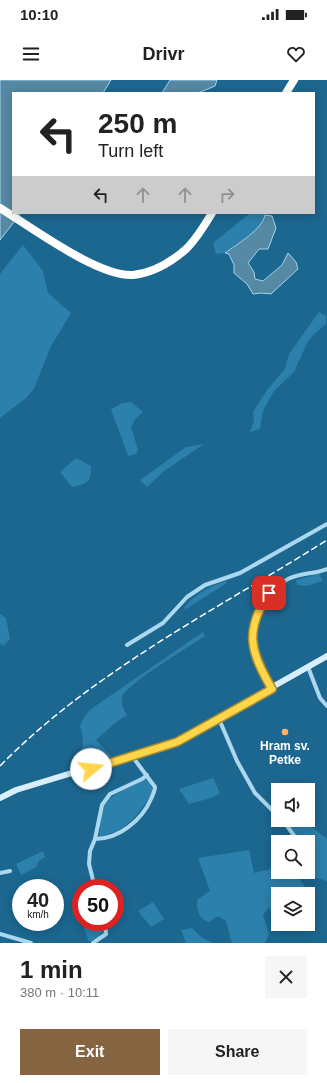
<!DOCTYPE html>
<html lang="en">
<head>
<meta charset="utf-8">
<style>
  body { margin:0; font-family:Arial,sans-serif; background:#f6f6f6; color:#222; height:100vh; display:flex; flex-direction:column; font-size:15px; white-space:nowrap }
  * { box-sizing:border-box; margin:0 }
  p { font-size:13px; color:#767676 }
  .icon { flex:none; width:22px; height:22px; fill:none; stroke:currentColor; stroke-width:2; stroke-linecap:round; stroke-linejoin:round }
  .map { position:relative; height:863px; overflow:hidden }
  .drawer { display:flex; flex-direction:column; background:#fff; flex:1 }
  .drawer>* { flex:none }
  .guide { position:absolute; left:12px; top:12px; width:303px; height:122px; border-radius:0px; box-shadow:0 2px 10px #0003; background:#fff; color:#222; overflow:hidden }
  .tools { position:absolute; left:271px; top:703px; display:grid; gap:8px }
  .tools a { display:grid; place-items:center; width:44px; height:44px; border-radius:0px; background:#fff; box-shadow:0 2px 10px #0003; font-size:20px }
  .speed { position:absolute; left:12px; top:799px; display:flex; gap:8px; font-size:20px; font-weight:700; text-align:center }
  .speed>* { display:grid; place-content:center; width:52px; height:52px; border-radius:50%; background:#fff; box-shadow:0 2px 10px #0003; line-height:1 }
  .speed small { font-size:10px; font-weight:400 }
  .speed .limit { border:6px solid #d22; background:#fff; color:#111 }
  .pin { position:absolute; display:grid; place-items:center; width:34px; height:34px; color:#fff; margin:-17px; border-radius:8px; box-shadow:0 2px 6px #0006 }
  .me { position:absolute; width:44px; margin:-22px; rotate:73deg; stroke-linejoin:round; filter:drop-shadow(0 0 3px #0008) }
  .turn { display:flex; align-items:center; gap:14px; height:84px; padding:0 20px; font-size:18px }
  .turn .icon { width:52px; height:52px; stroke-width:2.5 }
  .turn b { display:block; font-size:28px; line-height:34px }
  .lanes { display:flex; align-items:center; height:38px; padding:0 20px; background:#0003; justify-content:center; gap:20px; direction:ltr }
  .lanes .off { opacity:.35 }
  .round { display:grid; place-items:center; flex:none; width:42px; height:42px; border-radius:0px; background:#f6f6f6 }
  .headline { display:flex; align-items:center; justify-content:space-between; height:68px; padding:0 20px }
  h1 { font-size:24px; font-weight:700; line-height:30px }
  .button { display:flex; gap:8px; margin-top:auto; padding:8px 20px }
  .button a { flex:1; height:46px; border-radius:0px; background:#856442; color:#fff; font-size:16px; font-weight:700; line-height:46px; text-align:center }
  .button a+a { background:#f6f6f6; color:#222 }
  .status { display:flex; justify-content:space-between; align-items:center; height:28px; padding:0 20px; background:#fff; direction:ltr }
  .status svg { height:11px; fill:currentColor }
  header { display:flex; justify-content:space-between; align-items:center; height:52px; padding:0 20px; background:#fff; font-size:18px; font-weight:700 }
  .map>svg:first-child { display:block }
</style>
</head>
<body>
<div class="status"><b>10:10</b><svg viewBox="0 0 49 12"><path d="M0 12V9h3v3zM5 12V6h3v6zM10 12V3h3v9zM15 12V0h3v12zM26 1h20v11H26zM47 4h2v5h-2z"/></svg></div>
<header><svg class="icon" aria-label="menu" viewBox="0 0 24 24"><path d="M4 6h16M4 12h16M4 18h16"/></svg>Drivr<svg class="icon" aria-label="heart" viewBox="0 0 24 24"><path d="M12 20l-8-8c-3-5 5-10 8-4 3-6 11-1 8 4z"/></svg></header>
<div class="map">
<svg width="327" height="863" viewBox="0 0 327 863">
  <rect width="100%" height="100%" fill="#1c6790"/>
  <g fill="#2c81ac">
    <path d="M250,133H265L264,141L251,154L225,173L216,174L213,163Z"/>
    <path d="M23,165L43,191L48,213L71,233L50,268L34,309L26,318L0,338V194Z"/>
    <path d="M319,232L326,236V244L313,255L307,263L294,292L274,311L263,331L260,349L250,352L254,341L253,332L267,310L285,289L289,274Z"/>
    <path d="M131,322L143,332L136,338L131,347L138,370L136,374L128,376L111,329L123,323Z"/>
    <path d="M204,364L164,391L147,407L140,400L186,367Z"/>
    <path d="M76,378L91,386C91,402 88,404 72,407L60,392Z"/>
    <path d="M319,494L323,501L306,506L297,505L296,500Z"/>
    <path d="M225,501L227,503L186,529L184,528C196,513 208,508 225,501Z"/>
    <path d="M0,534L6,538L10,559L3,566L0,563Z"/>
    <path d="M203,552L205,556C191,565 128,604 123,615C120,623 123,628 127,635L116,642L96,660L112,677C63,692 91,672 80,646L84,637L91,629Z"/>
    <path d="M147,698L153,710C142,732 125,753 99,756C100,749 100,741 101,734C107,712 131,709 147,698Z"/>
    <path d="M213,698L220,713L211,718L189,724L179,709Z"/>
    <path d="M295,740H303L327,759V801L317,798L308,789V762H299L297,756L289,744Z"/>
    <path d="M249,770L254,793L278,787V792H283L290,798L299,799L304,805V812L278,814V832L268,828L263,835L269,854L265,863H232L226,841L218,836L209,842C198,839 197,830 197,820L210,811L198,778Z"/>
    <path d="M43,771L45,777L39,781L36,787L21,795L16,784Z"/>
    <path d="M153,822L164,839L151,847L138,831Z"/>
    <path d="M82,842H102L103,851L98,857L89,862Z"/>
    <path d="M192,848L202,858L211,862L210,863H186L181,850Z"/>
  </g>
  <g fill="#5689a4" stroke="#9fd5f0">
    <path d="M0,0H111L103,13H13V133H21L0,160Z"/>
    <path d="M170,0H217L215,6L198,13H162Z"/>
    <path d="M265,135L272,136L276,148L268,169H259L248,183L254,192L255,199L263,201L282,185L288,173L296,182L298,189L271,214L261,213L253,214L247,204L234,193V185L229,174L225,173C236,165 263,149 265,135Z"/>
  </g>
  <g fill="none" stroke-linecap="round" stroke-linejoin="round">
    <g stroke="#abd8ee" stroke-width="4">
      <path d="M127,565L163,543L187,517L205,505L240,493L327,444"/>
      <path d="M308,587L320,618L327,626"/>
      <path d="M271,609C255,578 245,560 261,527C267,515 276,505 288,499C300,493 314,494 327,489"/>
      <path d="M219,639L237,681L255,713L278,736"/>
      <path d="M283,740L295,757"/>
      <path d="M95,759C119,759 142,740 151,719C153,714 155,711 155,707L132,676"/>
      <path d="M0,793L10,791"/>
      <path d="M95,808L89,784L90,771L95,759L102,725L110,714L142,699L147,695"/>
      <path d="M0,854L31,863"/>
      <path d="M93,863L106,854L105,842"/>
    </g>
    <path stroke="#d8eefa" stroke-width="6" d="M0,718L16,710L177,661L327,576"/>
    <g stroke="#fff" stroke-width="8">
      <path d="M286,13L294,0"/>
      <path d="M0,128C31,147 98,197 133,195C152,193 171,182 185,170C196,160 204,146 212,133"/>
    </g>
    <path stroke="#fff" stroke-width="1.5" stroke-dasharray="7 3" stroke-linecap="butt" d="M0,686C93,591 216,530 327,460"/>
  </g>
  <g fill="none" stroke-linecap="round" stroke-linejoin="round">
    <defs>
      <path id="route" d="M91,689L177,662L272,609C250,571 244,551 269,513"/>
    </defs>
    <use href="#route" stroke="#a68a30" stroke-width="10"/>
    <use href="#route" stroke="#ffd54a" stroke-width="7"/>
  </g>
  <circle fill="#feb469" stroke="#1c6790" stroke-width="1.5" cx="285" cy="652" r="4"/>
  <g text-anchor="middle" dominant-baseline="central" stroke-width="3" stroke-linejoin="round" paint-order="stroke">
    <g font-size="12" font-weight="bold" fill="#fff" stroke="#1c6790">
      <text x="285" y="666">Hram sv.<tspan x="285" dy="14">Petke</tspan></text>
    </g>
  </g>
</svg>
<div class="tools">
<a><svg class="icon" aria-label="sound" viewBox="0 0 24 24"><path d="M4 9h4l5-4v14l-5-4H4zM17 9q2 3 0 6"/></svg></a>
<a><svg class="icon" aria-label="search" viewBox="0 0 24 24"><circle cx="10" cy="10" r="6"/><path d="M15 15l6 6"/></svg></a>
<a><svg class="icon" aria-label="layers" viewBox="0 0 24 24"><path d="M12 4l9 5-9 5-9-5zM3 14l9 5 9-5"/></svg></a>
</div>
<div class="speed"><div>40<small>km/h</small></div><div class="limit">50</div></div>
<div class="pin" style="left:269px;top:513px;background:#d93025"><svg class="icon" aria-label="arrive" viewBox="0 0 24 24"><path d="M6 21V4h12l-3 4 3 4H6"/></svg></div>
<svg class="me" style="left:91px;top:689px" viewBox="-20 -20 40 40"><circle r="19" fill="#fff"/><path d="M0-13L10 11 0 6-10 11z" fill="#ffd54a"/></svg>
<div class="guide">
<div class="turn"><svg class="icon" aria-label="left" viewBox="0 0 24 24"><path d="M17 20v-9H6M10 6l-5 5 5 5"/></svg><div><b>250 m</b>Turn left</div></div>
<div class="lanes"><svg class="icon" aria-label="left" viewBox="0 0 24 24"><path d="M17 20v-9H6M10 6l-5 5 5 5"/></svg><svg class="icon off" aria-label="ahead" viewBox="0 0 24 24"><path d="M12 20V5M6 11l6-6 6 6"/></svg><svg class="icon off" aria-label="ahead" viewBox="0 0 24 24"><path d="M12 20V5M6 11l6-6 6 6"/></svg><svg class="icon off" aria-label="right" viewBox="0 0 24 24"><path d="M7 20v-9h11M14 6l5 5-5 5"/></svg></div>
</div>
</div>
<section class="drawer">
<div class="headline"><div><h1>1 min</h1><p>380 m · 10:11</p></div><a class="round"><svg class="icon" aria-label="close" viewBox="0 0 24 24"><path d="M6 6l12 12M18 6L6 18"/></svg></a></div>
<div class="button"><a>Exit</a><a>Share</a></div>
</section>
</body>
</html>
